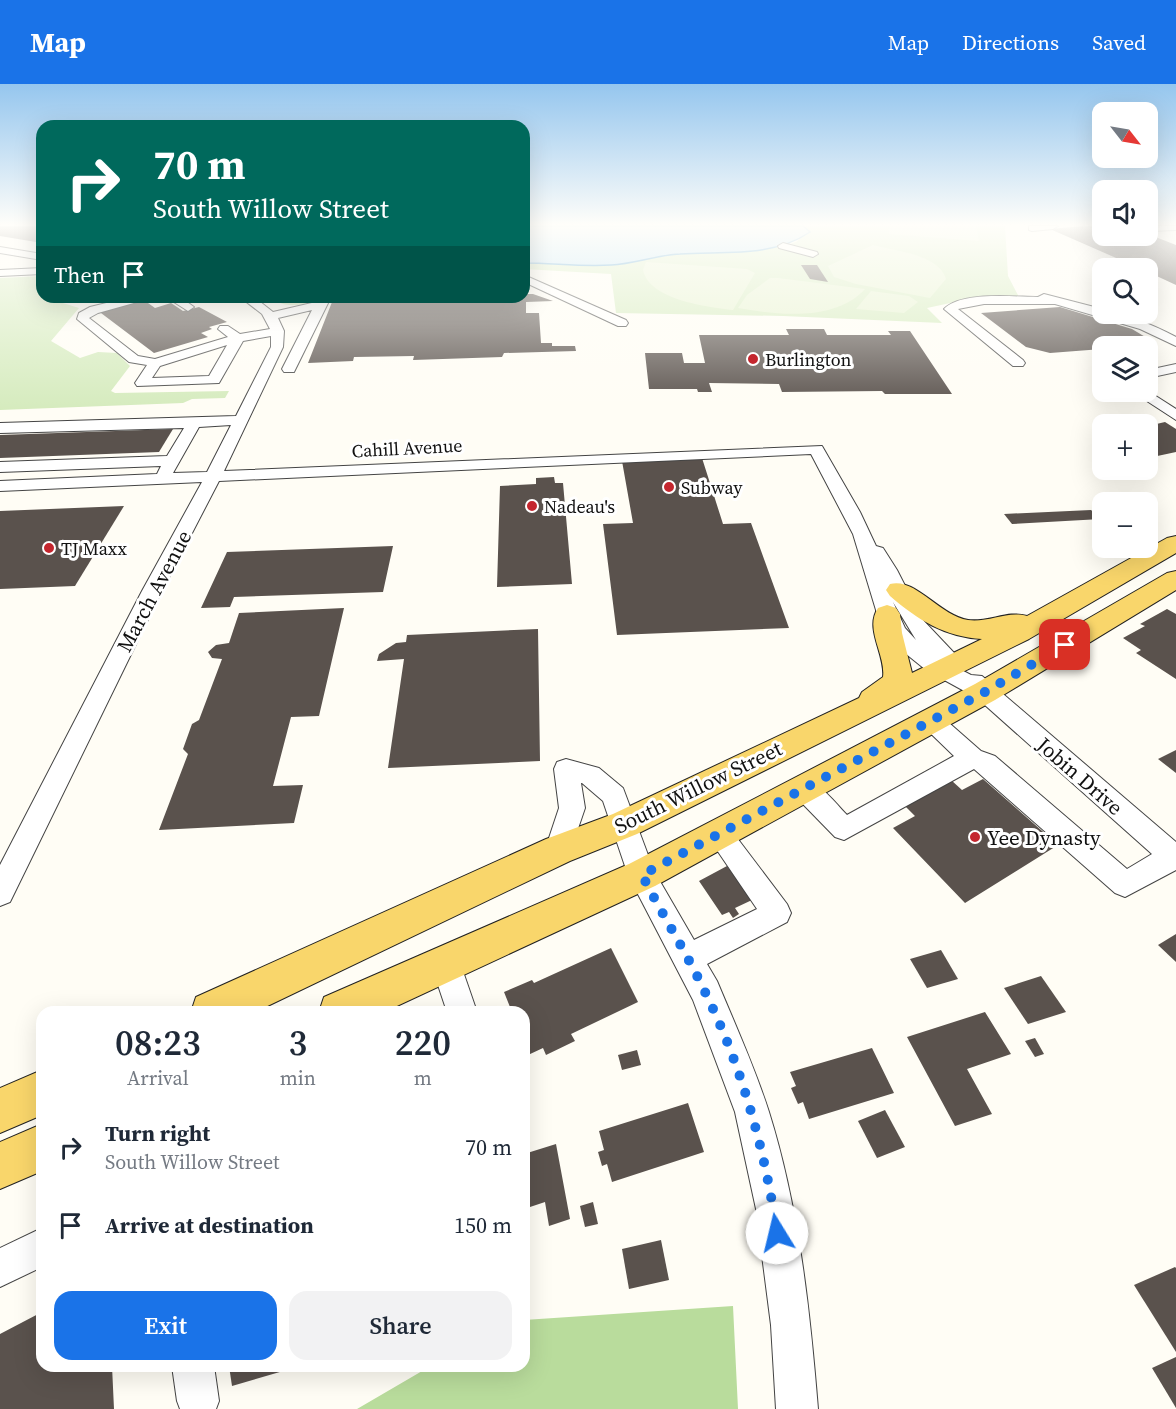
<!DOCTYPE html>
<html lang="en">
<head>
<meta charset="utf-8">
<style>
  body { margin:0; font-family:"Source Serif 4",serif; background:#f2f2f3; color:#1f2937; height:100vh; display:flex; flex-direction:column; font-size:22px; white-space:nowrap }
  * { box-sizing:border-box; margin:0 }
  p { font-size:20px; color:#747a83 }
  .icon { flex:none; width:33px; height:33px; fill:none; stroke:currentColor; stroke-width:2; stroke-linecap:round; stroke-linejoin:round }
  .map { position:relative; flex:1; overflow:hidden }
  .panel { position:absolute; left:36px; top:922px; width:494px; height:366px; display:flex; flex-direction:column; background:#fff; border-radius:18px; box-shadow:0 6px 24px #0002 }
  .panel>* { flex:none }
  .guide { position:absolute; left:36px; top:36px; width:494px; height:183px; border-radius:18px; box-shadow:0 6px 24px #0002; background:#00695c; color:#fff; overflow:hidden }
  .needle { width:39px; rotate:121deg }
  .controls { position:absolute; left:1092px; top:18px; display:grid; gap:12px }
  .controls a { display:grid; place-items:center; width:66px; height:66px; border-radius:12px; background:#fff; box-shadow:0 6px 24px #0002; font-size:30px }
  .pin { position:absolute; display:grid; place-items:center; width:51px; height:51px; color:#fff; margin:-26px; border-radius:12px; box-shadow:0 3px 9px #0006 }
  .me { position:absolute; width:66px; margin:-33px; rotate:351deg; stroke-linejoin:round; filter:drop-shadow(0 0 4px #0008) }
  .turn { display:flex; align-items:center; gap:21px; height:126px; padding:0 18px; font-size:27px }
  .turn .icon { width:78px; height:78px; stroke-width:2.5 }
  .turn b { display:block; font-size:42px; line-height:51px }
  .then { display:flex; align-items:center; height:57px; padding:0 18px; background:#0003; gap:12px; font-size:22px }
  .eta { display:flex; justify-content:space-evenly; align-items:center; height:102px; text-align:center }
  .eta b { font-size:36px; font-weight:600; line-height:42px }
  .primary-button { display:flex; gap:12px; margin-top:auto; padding:12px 18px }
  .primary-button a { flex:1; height:69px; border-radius:18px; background:#1a73e8; color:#fff; font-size:24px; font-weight:600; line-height:69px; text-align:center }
  .primary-button a+a { background:#f2f2f3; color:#1f2937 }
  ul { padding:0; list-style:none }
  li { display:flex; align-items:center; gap:18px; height:78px; padding:0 18px }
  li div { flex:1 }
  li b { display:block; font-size:22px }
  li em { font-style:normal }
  header { display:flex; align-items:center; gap:36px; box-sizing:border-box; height:84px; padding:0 30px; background:#1a73e8; color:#fff }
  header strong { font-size:28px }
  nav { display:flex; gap:33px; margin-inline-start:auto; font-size:21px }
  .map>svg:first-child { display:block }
</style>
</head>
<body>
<header>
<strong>Map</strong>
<nav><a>Map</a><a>Directions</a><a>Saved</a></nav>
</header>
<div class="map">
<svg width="1176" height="1325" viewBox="0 0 1176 1325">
  <rect width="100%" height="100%" fill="#fffdf5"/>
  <g fill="#d5ebbd">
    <path d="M803,142H1005L1008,192L1020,215H969L927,224L942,239L783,232L616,229L611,190L524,185V179L614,181L678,170L751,167L784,162L796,158L809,148Z"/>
    <path d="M42,192V213H54L50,215L79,224L51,257L80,274L98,268L117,269L130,282L111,307L115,309L229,307L225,314L192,315L183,319L0,326V194Z"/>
    <path d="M267,213H318L315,218C293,222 287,224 267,213Z"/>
  </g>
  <path fill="#b9dc9c" d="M733,1222L738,1325H357L429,1283L524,1282V1236Z"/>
  <g fill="#e6f2cf">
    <path d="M890,142H976L979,157L889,150Z"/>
    <path d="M873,161C894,167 939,170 946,195L930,214L856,200L834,193L828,182Z"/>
    <path d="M646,178L747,185L755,189L733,226C708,223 649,216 643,186Z"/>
    <path d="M770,194H778L865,205C835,238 777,231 738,224L747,211Z"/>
    <path d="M871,207L909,212L918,218L904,229L856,225Z"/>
  </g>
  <path fill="#b9e0f7" stroke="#3f96cf" stroke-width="1.5" d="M524,142H803L810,148C772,174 723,167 680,170C657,171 634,180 611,181C582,183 553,179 524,179Z"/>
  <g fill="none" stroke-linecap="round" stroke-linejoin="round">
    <path fill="#3f96cf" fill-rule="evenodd" d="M291,213H295L291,218H289Z"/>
  </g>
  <g fill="#5a524d">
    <path d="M0,142H42V159L0,152Z"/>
    <path d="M1084,142H1102V152H1148V150L1176,161V201L1148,188V184H1139L1050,145Z"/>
    <path d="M801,181H817L828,198L810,195Z"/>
    <path d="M524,210H533L553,217L526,218V229H539L541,259H552V262H575L576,267L504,269L502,273L413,276L414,272L354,273L353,277L308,279L334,213H524Z"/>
    <path d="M141,214L155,224L171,219L183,227L199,223L227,238L209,243L212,245L201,249L208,253L154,269L97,226Z"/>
    <path d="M1060,223L1132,245L1157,260L1102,262V265L1050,269L1026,263L981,229Z"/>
    <path d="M786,245H824L827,251H891L888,247H910L952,310H885L882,307L782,308L779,300L709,299L712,308H698L697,305H649L645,269H682L684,279H705L699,251H789Z"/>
    <path d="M1165,338L1176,345V368L1148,374V342Z"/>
    <path d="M173,345L159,368L0,374V351Z"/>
    <path d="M702,374L723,440L751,439L789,544L617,551L603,440L633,439L622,377Z"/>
    <path d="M554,393L555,399H563L572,500L497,503L500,402L536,400V394Z"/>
    <path d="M124,422L75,502L0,505V427Z"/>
    <path d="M1091,426L1101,435L1012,440L1004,430Z"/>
    <path d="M393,462L383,508L234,513L230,523L201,524L227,468Z"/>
    <path d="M344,524L319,632L291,633L273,702L303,701L294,739L159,746L188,670L183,665L192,640L199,636L222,575L212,574L208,568L216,561L229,559L239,529Z"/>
    <path d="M1167,525L1176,530V595L1136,569L1141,566L1123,554L1145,542L1140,540Z"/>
    <path d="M538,545L540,677L388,684L404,575L377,577L379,570L396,559L406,558L407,551Z"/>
    <path d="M1176,666V689L1158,675Z"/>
    <path d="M983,695L1058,761L965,819L893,744L915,732L904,721L951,696L962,706Z"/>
    <path d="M727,782L752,816L735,824L739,830L733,834L729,828L722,831L699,797Z"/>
    <path d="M1176,850V878L1158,861Z"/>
    <path d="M611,864L638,918L571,950L575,957L546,971L543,964L528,971L524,958V928H512L504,908L532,896L534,899Z"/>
    <path d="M941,866L958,895L927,904L910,875Z"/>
    <path d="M1041,892L1066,928L1028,940L1004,904Z"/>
    <path d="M985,928L1011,970L967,985L992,1030L955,1042L907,953Z"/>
    <path d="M1035,954L1044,970L1035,973L1025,957Z"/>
    <path d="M872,964L894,1009L809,1035L803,1018L798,1020L791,1004L796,1002L790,988Z"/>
    <path d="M637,966L641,981L622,986L618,971Z"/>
    <path d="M688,1019L704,1068L612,1098L607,1080L602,1082L598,1068L604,1066L599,1047Z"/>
    <path d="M885,1026L905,1063L877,1074L858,1037Z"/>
    <path d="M556,1060L570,1135L549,1142L545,1118L524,1125V1070Z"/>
    <path d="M593,1118L598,1140L585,1143L580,1122Z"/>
    <path d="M661,1156L669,1196L629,1205L622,1165Z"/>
    <path d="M1175,1183L1176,1184V1268L1134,1201Z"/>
    <path d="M42,1228V1282H112L114,1325H0V1250Z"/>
    <path d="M1176,1273V1324L1152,1284Z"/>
    <path d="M229,1282H297V1283L232,1302Z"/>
  </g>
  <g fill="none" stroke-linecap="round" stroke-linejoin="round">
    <defs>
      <g id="minor">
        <path d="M1029,142H1058L1053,145L1032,147L1029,146Z"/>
        <path d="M1152,142H1176V146L1149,147V143Z"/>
        <path d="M783,159L817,168L818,170L813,173L779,164L778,162Z"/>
        <path d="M0,163L42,170V176L0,169Z"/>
        <path d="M42,184V190L0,192V186Z"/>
        <path d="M524,191L626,236L628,239L626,242H618L524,198Z"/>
        <path d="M1044,210L1102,225V230C1129,230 1153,241 1176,253V262L1140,245L1055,220H984L958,225L1023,276L1025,279L1023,282H1013L944,225C961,207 1014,213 1038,213Z"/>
        <path d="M131,213H150L148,215L98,229L89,234L138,272L155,275L228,253L218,245L220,242H228L240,250L270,245L262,230L240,213H254L273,228L316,218L319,213H331L294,288H284L282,285L312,226L278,234L284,247L283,263L224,387L822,362L860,428L876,462L883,464L897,486L922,535L957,572L954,577L948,579L971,591L982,592L1176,758V786L1125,813L1115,809L974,685L844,756L835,753L795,712L791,705L795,698C816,691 833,717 847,731L954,672L924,643L920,637L924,631L932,628L940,631L981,667L995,672L1127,785L1152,770L977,614L926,586L900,565L879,536L853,450L811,370L219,397L162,507L10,818L0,822V781L142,507L202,398L0,407V397L157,390L161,382L0,388V378L167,372L184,344L0,349V339L236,332L271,263V252L243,257L219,299L137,302L135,299L147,281L129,278L77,235L79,229L90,223ZM227,261L209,292L152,294L160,282ZM231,341L207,388L173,389L199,343ZM893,518L916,556L905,544Z"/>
        <path d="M166,213H180L194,223L188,227Z"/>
        <path d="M1176,280V288L1148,294V286Z"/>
        <path d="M1148,307L1176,325V336L1133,308Z"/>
        <path d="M566,675L599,684L623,704L654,787L694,856L757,825L706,750L710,742L719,739L728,742L787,820L791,829L787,838L707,880L717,897C735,940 755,984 769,1028C799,1124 810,1226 818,1325H776L771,1241L756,1125L735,1028L693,916L628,791L603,717L582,699H581L585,724L568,774L558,778L548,774L545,766L559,724L554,685L557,678Z"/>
        <path d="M446,865L457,870L477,928H447L431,880L435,870Z"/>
        <path d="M42,1144V1183L0,1203V1164Z"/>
        <path d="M172,1282H214L219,1317L216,1325H180L177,1317Z"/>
      </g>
      <g id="major">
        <path d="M1176,452V469L1029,555L637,750L570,777L255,928H191L196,913L546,755L613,730L859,614L862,608L883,593C886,571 864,545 878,524L887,521L896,524L900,530L902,549L912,589L982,555C945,553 918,536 890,512L886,506L890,500C915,493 939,531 968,536C988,539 1008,526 1027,532L1167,454Z"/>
        <path d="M1176,487V506L995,616L655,802L384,928H319L324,913L629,780L975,600L1167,489Z"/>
        <path d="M42,986V1031L0,1049V1004Z"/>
        <path d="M42,1040V1087L0,1105V1058Z"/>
      </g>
    </defs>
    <use href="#minor" stroke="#444" stroke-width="2"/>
    <use href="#major" stroke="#222" stroke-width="2"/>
    <use href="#minor" fill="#fff" fill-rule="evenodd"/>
    <use href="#major" fill="#f9d66b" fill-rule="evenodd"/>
  </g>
  <linearGradient id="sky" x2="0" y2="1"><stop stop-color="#95c6ee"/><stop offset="0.43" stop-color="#fffefa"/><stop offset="1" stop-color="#fffefa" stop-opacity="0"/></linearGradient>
  <rect width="1176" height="327" fill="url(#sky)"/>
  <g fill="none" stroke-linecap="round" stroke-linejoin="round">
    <path stroke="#1a73e8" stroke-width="10" stroke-dasharray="0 18" d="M777,1149C765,1066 742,983 705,908C686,868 662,830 642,791L985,608L1065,561"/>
  </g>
  <g fill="#c4262e" stroke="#fff" stroke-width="2">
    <circle cx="753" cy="275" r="6"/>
    <circle cx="669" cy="403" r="6"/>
    <circle cx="532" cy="422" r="6"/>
    <circle cx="49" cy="464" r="6"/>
    <circle cx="975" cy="753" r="6"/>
  </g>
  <g text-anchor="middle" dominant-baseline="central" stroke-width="6" stroke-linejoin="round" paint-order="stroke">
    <g font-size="18" fill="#111" stroke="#fff" text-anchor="start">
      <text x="765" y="275">Burlington</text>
      <text x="681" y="403">Subway</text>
      <text x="544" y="422">Nadeau's</text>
      <text x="61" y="464">TJ Maxx</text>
    </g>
    <g font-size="18" fill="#111" stroke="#fff">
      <text transform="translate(407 364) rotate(-3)">Cahill Avenue</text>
    </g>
    <g font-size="21" fill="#111" stroke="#fff">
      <text transform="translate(154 507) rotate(-62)">March Avenue</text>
      <text transform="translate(1080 692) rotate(41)">Jobin Drive</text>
      <text transform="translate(698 703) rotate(-26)">South Willow Street</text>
    </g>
    <g font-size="21" fill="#111" stroke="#fff" text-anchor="start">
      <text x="987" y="753">Yee Dynasty</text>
    </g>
  </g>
</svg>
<div class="controls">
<a><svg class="needle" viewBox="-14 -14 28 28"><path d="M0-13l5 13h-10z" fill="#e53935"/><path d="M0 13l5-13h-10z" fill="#747a83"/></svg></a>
<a><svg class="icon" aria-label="sound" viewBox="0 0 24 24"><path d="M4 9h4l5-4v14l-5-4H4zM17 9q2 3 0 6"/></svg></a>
<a><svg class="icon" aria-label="search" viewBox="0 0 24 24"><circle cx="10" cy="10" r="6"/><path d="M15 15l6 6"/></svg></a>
<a><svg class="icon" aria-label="layers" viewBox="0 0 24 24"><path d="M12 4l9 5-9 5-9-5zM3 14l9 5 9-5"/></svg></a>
<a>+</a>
<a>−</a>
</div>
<div class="pin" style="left:1065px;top:561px;background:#d93025"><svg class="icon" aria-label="arrive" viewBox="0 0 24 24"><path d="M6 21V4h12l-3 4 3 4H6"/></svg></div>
<svg class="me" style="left:777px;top:1149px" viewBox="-20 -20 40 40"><circle r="19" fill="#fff"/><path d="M0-13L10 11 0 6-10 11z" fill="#1a73e8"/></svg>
<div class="guide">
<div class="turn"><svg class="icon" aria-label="right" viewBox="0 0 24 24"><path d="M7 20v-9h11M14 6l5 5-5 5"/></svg><div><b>70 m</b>South Willow Street</div></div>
<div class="then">Then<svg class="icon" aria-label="arrive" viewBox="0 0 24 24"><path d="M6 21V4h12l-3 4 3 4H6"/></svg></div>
</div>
<section class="panel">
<div class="eta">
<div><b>08:23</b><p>Arrival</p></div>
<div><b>3</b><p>min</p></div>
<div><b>220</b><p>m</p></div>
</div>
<ul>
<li><svg class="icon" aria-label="right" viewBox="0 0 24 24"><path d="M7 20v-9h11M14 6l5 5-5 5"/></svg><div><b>Turn right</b><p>South Willow Street</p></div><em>70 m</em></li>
<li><svg class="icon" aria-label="arrive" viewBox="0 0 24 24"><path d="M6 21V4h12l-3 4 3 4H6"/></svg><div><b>Arrive at destination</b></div><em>150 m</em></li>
</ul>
<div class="primary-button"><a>Exit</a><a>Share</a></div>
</section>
</div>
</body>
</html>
